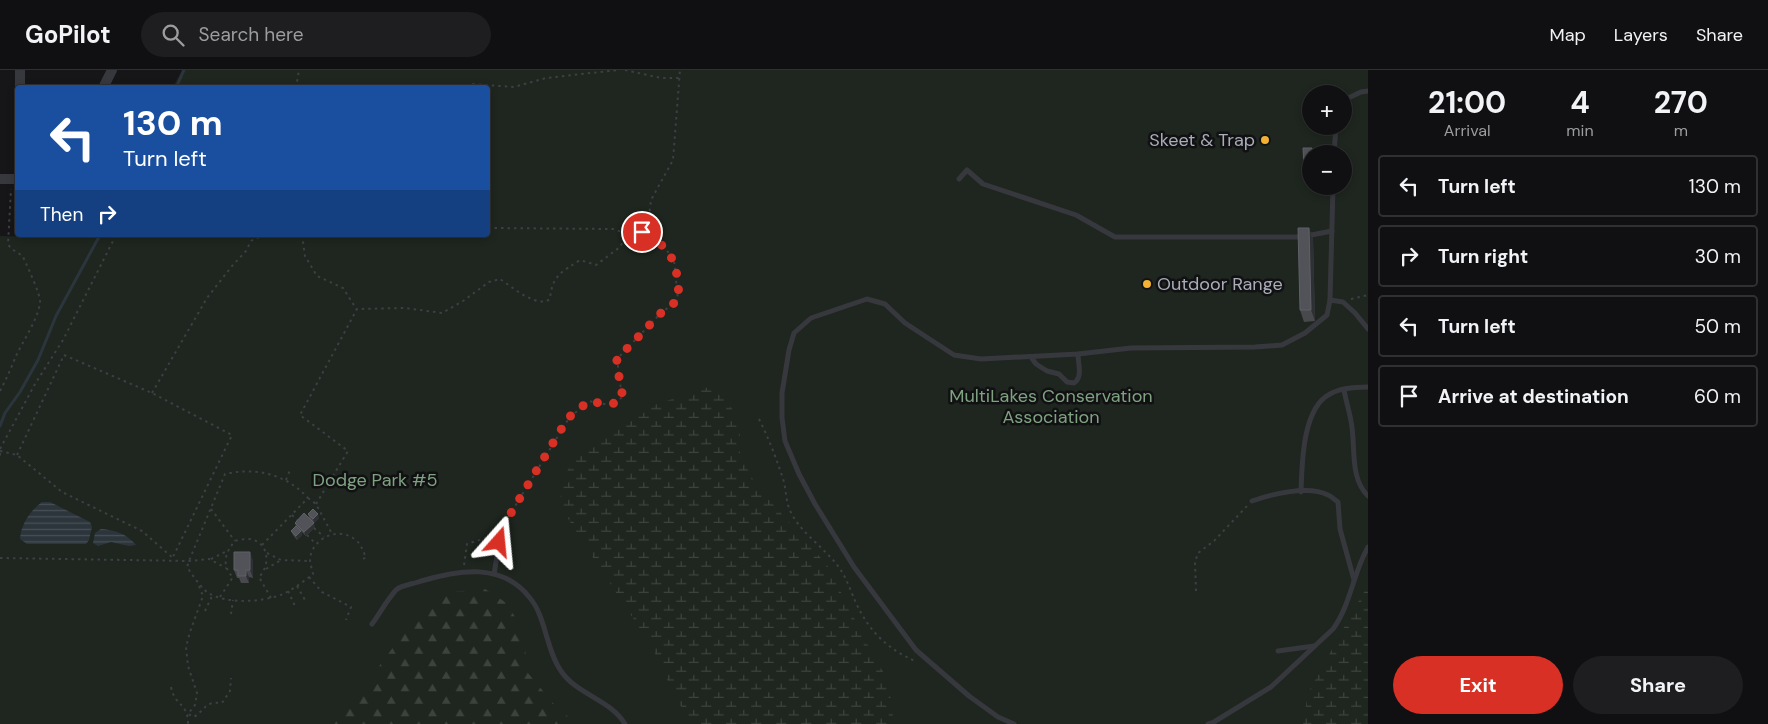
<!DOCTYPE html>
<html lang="en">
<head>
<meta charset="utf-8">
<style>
  body { margin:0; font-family:"DM Sans",sans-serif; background:#1e1e20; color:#f1f3f6; height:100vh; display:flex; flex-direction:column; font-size:19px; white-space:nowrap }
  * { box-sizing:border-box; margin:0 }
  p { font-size:16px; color:#9c9d9f }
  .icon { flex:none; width:28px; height:28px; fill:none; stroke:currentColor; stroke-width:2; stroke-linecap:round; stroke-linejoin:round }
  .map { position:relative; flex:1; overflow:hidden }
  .panel { display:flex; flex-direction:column; background:#101012; width:400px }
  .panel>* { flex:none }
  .hud { position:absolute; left:15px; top:15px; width:475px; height:152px; border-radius:5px; box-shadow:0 2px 8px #0003,0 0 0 1px #303032; background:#1a4fa0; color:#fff; overflow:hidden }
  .buttons { position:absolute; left:1302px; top:15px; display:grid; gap:10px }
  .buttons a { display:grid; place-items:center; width:50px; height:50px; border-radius:50%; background:#101012; box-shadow:0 2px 8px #0003,0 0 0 1px #303032; font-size:25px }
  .pin { position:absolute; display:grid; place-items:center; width:42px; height:42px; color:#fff; margin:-21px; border:2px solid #fff; border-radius:50%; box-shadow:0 1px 5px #0007 }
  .me { position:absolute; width:55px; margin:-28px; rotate:18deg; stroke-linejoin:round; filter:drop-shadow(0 0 4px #0008) }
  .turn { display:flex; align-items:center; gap:18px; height:105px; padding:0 25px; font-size:22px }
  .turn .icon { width:65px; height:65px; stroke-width:2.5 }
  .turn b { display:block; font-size:35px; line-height:42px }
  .then { display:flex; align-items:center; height:48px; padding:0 25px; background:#0003; gap:10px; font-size:19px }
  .eta { display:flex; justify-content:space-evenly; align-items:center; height:85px; text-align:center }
  .eta b { font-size:30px; font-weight:700; line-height:35px }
  .primary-button { display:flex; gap:10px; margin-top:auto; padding:10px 25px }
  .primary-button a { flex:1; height:58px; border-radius:30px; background:#d93025; color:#fff; font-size:20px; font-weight:700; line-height:58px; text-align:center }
  .primary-button a+a { background:#1e1e20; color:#f1f3f6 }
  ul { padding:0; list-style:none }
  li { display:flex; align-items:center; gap:15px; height:62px; margin:0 10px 8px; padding:0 15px; border:2px solid #303032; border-radius:5px }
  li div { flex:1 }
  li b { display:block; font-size:19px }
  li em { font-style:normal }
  header { display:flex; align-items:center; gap:30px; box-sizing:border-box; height:70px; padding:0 25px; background:#101012; border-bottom:1px solid #303032 }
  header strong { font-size:24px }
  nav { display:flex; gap:28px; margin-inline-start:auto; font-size:18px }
  .search { width:350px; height:45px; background:#1e1e20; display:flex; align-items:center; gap:12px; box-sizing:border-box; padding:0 18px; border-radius:28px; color:#9c9d9f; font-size:19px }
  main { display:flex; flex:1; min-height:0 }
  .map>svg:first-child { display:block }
</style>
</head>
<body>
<header>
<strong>GoPilot</strong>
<div class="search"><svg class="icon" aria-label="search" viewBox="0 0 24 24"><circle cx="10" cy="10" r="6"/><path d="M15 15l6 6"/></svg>Search here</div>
<nav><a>Map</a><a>Layers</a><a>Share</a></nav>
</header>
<main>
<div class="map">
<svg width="1368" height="654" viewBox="0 0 1368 654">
  <defs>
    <pattern id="forest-firs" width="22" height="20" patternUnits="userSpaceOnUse" patternTransform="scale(1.25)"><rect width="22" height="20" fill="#1e261f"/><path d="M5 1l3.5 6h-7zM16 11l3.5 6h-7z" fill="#3c433d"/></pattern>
    <pattern id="wetland-marsh" width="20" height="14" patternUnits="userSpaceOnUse" patternTransform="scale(1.25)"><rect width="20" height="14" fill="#1e261f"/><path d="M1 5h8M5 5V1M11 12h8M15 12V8" fill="none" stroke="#3c433d"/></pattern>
    <pattern id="water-rules" width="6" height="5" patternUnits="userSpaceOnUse" patternTransform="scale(1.25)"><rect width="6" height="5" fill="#2c353c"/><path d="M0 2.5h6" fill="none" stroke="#485056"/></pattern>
  </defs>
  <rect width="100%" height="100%" fill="#161618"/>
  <path fill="#1e261f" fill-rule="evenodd" d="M182,0H1368V654H0V166L96,168L98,165H488V18L173,17ZM1311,24H1344V56H1311ZM1311,84H1344V116H1311Z"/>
  <path fill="url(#forest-firs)" d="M485,519L505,532L524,560L527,602L559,640L579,654H328L357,626L403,564L449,522Z"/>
  <g fill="url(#wetland-marsh)">
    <path d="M709,317L725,327L740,353V385L756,415L827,495L876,591L888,609L894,654H694L677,631L652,577L578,465L560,435L562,408L579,385L657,334Z"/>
    <path d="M1368,514V654H1303L1308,623Z"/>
  </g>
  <g fill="url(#water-rules)">
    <path d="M42,432H50L90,452L92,457L89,470L86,474H27L20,469C21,454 30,441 42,432Z"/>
    <path d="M101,459C115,460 127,464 136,475L129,476L111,472L98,476L93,473L95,463Z"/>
  </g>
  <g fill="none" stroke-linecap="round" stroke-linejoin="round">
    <g stroke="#2c353c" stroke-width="3">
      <path d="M176,18L184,0"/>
      <path d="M0,356L5,343L20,322L38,290L56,246L100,165"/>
    </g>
    <g stroke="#3d3f44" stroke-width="2" stroke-dasharray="2.5 4" stroke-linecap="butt">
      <path d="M625,0L661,8H679"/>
      <path d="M296,18L299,0"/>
      <path d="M460,18L471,14L514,17L546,8L618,0"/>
      <path d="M648,154L651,130L673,90L680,0"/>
      <path d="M488,158L613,159L631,165"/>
      <path d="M302,165L305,186L317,206L343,218L357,240"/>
      <path d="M1351,229L1368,225"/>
      <path d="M0,321C6,310 11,298 16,286C23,271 38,249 40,233C41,225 28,198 24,189C21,182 12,182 8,174L11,119"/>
      <path d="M152,323L207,228L232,196L246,181L251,171L256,168L270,165"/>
      <path d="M759,349C769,369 777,390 784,412C786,421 786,430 789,438C798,462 826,478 840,499C847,509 851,522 856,533C870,563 888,579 917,592"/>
      <path d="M0,379L35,314L63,270L116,165"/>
      <path d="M0,381L17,385L62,422L142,461L173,488"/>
      <path d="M0,383V388"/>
      <path d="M17,385L64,285L152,323L232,365L173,487"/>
      <path d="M286,410L290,400"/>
      <path d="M308,428L316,434L332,464"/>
      <path d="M316,434L348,381L300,345L357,239L405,238L442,243L463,231L489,212L500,209C511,216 537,239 550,229C552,205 562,202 580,190L596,195L620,177L625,168L642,162L648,154L650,166L665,178L674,190L678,230L661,243L617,289L622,327L616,334H604L589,331L569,348L506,451"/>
      <path d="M211,439L235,471"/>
      <path d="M292,445L298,451"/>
      <path d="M314,458L324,467"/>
      <path d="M307,465L316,474"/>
      <path d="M262,475L308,428C286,404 256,397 225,404L189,491L187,497C193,506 199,515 207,522C226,535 264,532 283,524C294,519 304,511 313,504C312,499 310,494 310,489C312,469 336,457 353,468C360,472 363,480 366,488L361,489"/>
      <path d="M267,483L281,490L310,491"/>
      <path d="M0,488L189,491L209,489L226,498"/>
      <path d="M211,489L227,481"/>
      <path d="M464,495L467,474L486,468L492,470"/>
      <path d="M266,499L281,490"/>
      <path d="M309,507L322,522L351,537L346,550"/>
      <path d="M199,516L203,526L190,562L186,577L188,596L197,623L195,635L188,644L194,647C206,639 205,631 222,633L230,621L231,608"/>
      <path d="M297,516L305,530"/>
      <path d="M288,521L295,536"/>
      <path d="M1196,521L1195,492L1198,483L1214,471L1247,436"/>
      <path d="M220,527L233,507C221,496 225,482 235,471C238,470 243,469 247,469C268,469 272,494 259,507L271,528"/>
      <path d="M205,541L213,524"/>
      <path d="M231,544L233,530"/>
      <path d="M171,617C175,637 188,632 188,654"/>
    </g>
    <g stroke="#37383d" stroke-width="5">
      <path d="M1344,30L1361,22L1368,21"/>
      <path d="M1334,84L1336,56"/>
      <path d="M959,109L967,100L983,114L1076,145L1115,167H1301L1332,161"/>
      <path d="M1330,230L1343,232L1355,243L1368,259"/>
      <path d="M1031,287L1036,294L1047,301L1059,304L1067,312L1074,313C1083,307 1078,294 1078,284"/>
      <path d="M1344,320C1346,331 1349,340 1351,351C1356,375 1349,408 1368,426"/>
      <path d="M1301,422C1302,395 1302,338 1330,324C1340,318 1356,317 1368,317"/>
      <path d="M1252,431C1272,424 1308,415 1328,425C1331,426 1335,430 1338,432L1340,459L1354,510"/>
      <path d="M494,504L502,457"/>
      <path d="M372,554C380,543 387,530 396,520C401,515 414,514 421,511C459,500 502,492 530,528C546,547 546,580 561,601C577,625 610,629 625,654"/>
      <path d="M1278,581L1314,576"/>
      <path d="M1014,654L998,647L969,626L916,580L854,497L815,434L799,404L785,371L782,348V323L789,280L794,263L811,248L867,229L885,234L905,253L954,285L981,289L1078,284L1131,278L1255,277L1282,275L1305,263L1327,245L1330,230L1333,116"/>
      <path d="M1208,654L1214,652L1271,617L1333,559C1351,534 1353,503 1368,477"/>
    </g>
    <g stroke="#37383d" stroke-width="10">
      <path d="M20,18V0"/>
      <path d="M103,18L112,0"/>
      <path d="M0,109H18"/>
    </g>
  </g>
  <g fill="#47494d">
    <path d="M1312,78L1314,84H1311V105H1307L1304,97Z"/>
    <path d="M1309,158L1313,170L1315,251L1304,252L1300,240Z"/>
    <path d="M308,444L319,448L314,453L309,448Z"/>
    <path d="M295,453L315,457L306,466L301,461L302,465L297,470L293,465L291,461L296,457Z"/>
    <path d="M253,490V508L249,507V513H241L239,508H237L234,500Z"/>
  </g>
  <g fill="#2f3033">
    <path d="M1309,158L1313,170L1315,251L1311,240Z"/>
    <path d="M318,444L319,448L314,453L313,449Z"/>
    <path d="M314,453L315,457L306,466L304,462Z"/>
    <path d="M301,461L302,465L297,470L296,466Z"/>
    <path d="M250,482L253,490V508L250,500Z"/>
    <path d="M246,500L249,507V513L246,506Z"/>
  </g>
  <g fill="#525359" stroke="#5f6168">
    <path d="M1303,78H1312L1311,97H1304Z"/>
    <path d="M1298,158H1309L1311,240H1300Z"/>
    <path d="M313,439L318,444L313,449L308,444Z"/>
    <path d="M304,443L314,453L304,462L295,453Z"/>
    <path d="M296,456L301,461L296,466L291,461Z"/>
    <path d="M234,482H250V500H246V506H238V500H234Z"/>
  </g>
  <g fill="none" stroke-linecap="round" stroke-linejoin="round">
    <path stroke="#d93025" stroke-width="9" stroke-dasharray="0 16.2" d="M499,472L502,458L568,348L589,331L604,334L618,333C619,332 622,328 622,326C623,322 616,297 617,289L661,243L678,230C680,214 676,190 665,178C654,168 651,171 648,154L642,162"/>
  </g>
  <g fill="#f2b134" stroke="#111113" stroke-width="2">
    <circle cx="1265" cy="70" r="5"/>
    <circle cx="1147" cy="214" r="5"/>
  </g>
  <g text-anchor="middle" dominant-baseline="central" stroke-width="5" stroke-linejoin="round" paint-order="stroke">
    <g font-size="18" fill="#a8adb8" stroke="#111113" text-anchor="end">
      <text x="1255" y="70">Skeet &amp; Trap</text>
      <text x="1157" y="214" text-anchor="start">Outdoor Range</text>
    </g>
    <g font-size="18" fill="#7fa381" stroke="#111113">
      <text x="1051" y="326">MultiLakes Conservation<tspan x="1051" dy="21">Association</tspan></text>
      <text x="375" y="410">Dodge Park #5</text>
    </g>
  </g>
</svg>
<div class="buttons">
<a>+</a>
<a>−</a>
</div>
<div class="pin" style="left:642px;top:162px;background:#d93025"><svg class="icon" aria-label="arrive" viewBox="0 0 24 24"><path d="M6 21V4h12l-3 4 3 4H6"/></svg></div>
<svg class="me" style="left:499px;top:472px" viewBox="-20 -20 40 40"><path d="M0-17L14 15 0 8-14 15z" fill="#d93025" stroke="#fff" stroke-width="4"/></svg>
<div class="hud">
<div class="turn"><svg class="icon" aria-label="left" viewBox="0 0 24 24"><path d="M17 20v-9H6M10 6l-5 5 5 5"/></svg><div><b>130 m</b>Turn left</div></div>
<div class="then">Then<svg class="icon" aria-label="right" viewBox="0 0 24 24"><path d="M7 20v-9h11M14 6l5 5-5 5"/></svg></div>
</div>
</div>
<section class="panel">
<div class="eta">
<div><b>21:00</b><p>Arrival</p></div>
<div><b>4</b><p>min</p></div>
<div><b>270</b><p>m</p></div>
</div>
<ul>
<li><svg class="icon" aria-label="left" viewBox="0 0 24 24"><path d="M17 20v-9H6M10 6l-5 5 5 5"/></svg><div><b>Turn left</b></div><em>130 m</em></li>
<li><svg class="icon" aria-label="right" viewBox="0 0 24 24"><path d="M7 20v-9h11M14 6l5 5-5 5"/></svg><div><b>Turn right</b></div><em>30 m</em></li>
<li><svg class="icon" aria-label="left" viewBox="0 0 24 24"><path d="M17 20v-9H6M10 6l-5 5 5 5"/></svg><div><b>Turn left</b></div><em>50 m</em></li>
<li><svg class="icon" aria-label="arrive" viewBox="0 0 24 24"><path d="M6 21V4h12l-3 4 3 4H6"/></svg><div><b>Arrive at destination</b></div><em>60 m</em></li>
</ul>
<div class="primary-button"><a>Exit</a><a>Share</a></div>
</section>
</main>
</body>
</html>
